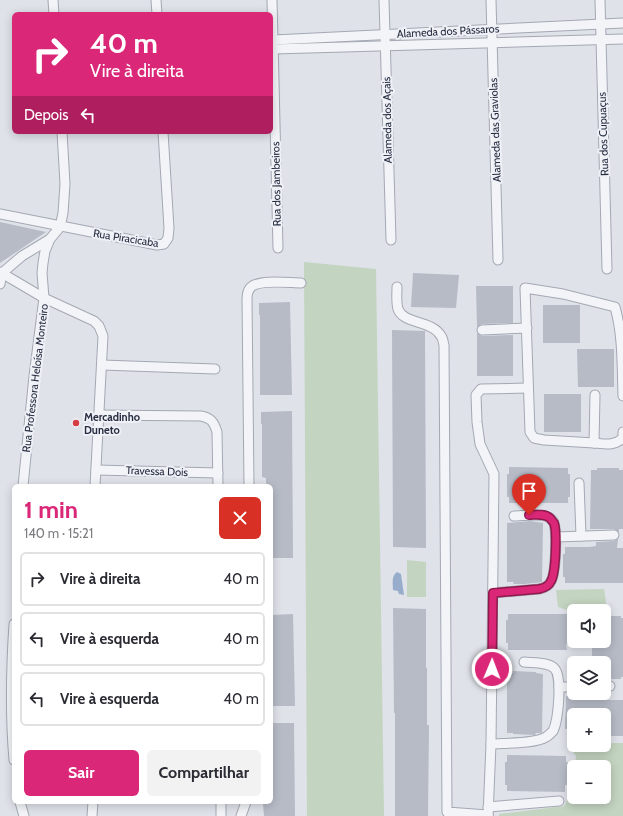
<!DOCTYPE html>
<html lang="pt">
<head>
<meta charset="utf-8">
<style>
  body { margin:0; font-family:Cabin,sans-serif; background:#f2f2f3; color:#2b2b33; height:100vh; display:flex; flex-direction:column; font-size:15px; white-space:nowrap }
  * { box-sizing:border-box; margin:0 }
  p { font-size:13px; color:#7c7c81 }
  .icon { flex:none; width:22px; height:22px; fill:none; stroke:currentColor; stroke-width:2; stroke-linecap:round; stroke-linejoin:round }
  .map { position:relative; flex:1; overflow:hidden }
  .panel { position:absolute; left:12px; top:484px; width:261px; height:320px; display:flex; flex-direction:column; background:#fff; border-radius:6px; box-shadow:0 2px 10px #0003 }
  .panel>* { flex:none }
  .hud { position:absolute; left:12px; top:12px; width:261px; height:122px; border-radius:6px; box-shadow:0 2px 10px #0003; background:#db2777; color:#fff; overflow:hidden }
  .fabs { position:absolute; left:567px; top:604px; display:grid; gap:8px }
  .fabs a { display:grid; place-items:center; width:44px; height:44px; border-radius:6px; background:#fff; box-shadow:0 2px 10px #0003; font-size:20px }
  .pin { position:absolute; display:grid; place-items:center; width:34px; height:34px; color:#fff; margin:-41px -17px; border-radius:50% 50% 50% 0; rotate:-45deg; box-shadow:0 0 4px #0007 }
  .pin .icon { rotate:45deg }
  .me { position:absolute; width:44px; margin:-22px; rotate:1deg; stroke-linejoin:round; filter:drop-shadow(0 0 3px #0008) }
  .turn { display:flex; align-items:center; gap:14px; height:84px; padding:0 12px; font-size:18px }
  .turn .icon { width:52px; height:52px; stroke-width:2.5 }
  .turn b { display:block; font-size:28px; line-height:34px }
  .then { display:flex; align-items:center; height:38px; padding:0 12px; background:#0003; gap:8px; font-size:15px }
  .round { display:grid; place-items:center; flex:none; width:42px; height:42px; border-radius:6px; background:#f2f2f3 }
  .summary { display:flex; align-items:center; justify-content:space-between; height:68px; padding:0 12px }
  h1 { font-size:24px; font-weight:800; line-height:30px; color:#db2777 }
  .button { display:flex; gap:8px; margin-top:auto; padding:8px 12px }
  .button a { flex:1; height:46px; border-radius:6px; background:#db2777; color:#fff; font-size:16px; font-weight:800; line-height:46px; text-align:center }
  .button a+a { background:#f2f2f3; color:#2b2b33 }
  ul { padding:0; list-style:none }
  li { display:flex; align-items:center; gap:12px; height:54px; margin:0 8px 6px; padding:0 4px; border:2px solid #e1e1e2; border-radius:6px }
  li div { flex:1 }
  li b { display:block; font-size:15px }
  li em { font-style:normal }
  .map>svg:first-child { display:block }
</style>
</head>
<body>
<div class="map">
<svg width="623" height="816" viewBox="0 0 623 816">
  <rect width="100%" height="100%" fill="#dfe2e9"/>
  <g fill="#c3d4c0">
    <path d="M304,262L376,269L384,816H307Z"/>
    <path d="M407,560L426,562V597H407Z"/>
    <path d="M604,589L607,609L598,611H574V641H588V642H570V611L558,607L556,590Z"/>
    <path d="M604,743H623V816H499V814L564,806L571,794L574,778V797H604V767H575L576,756L569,747L574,745H604Z"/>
  </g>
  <path fill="#98accb" d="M397,572L401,574L404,595L399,594L398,591L393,590C393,584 391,576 397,572Z"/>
  <g fill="#b6bbc6">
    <path d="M0,222L46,232L0,263Z"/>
    <path d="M413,273L459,275L456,308L411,307Z"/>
    <path d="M476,286H513V323L482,324L477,327Z"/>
    <path d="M290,302L292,395H260V315H259V303Z"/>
    <rect x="543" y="305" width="37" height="38"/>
    <path d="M392,330L425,331L426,548L393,547Z"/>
    <path d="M477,333L482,336L513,335V376H477Z"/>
    <path d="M577,349H614V387H578Z"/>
    <rect x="544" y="394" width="37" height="38"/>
    <path d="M292,411L293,558H271V486H266V478L262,477V424H261V412Z"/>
    <path d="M509,467L568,468V474H570V497H568V503H509V497H507V474H509Z"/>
    <path d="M597,468H619V470H623V529H619V532L614,529H590L591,470H597Z"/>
    <path d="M530,521L543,523L542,582L525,584H513L514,582H507V523Z"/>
    <path d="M618,539L617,548H623V583H565V577H563V554H565V547H589L596,546V542L614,541Z"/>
    <path d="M393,608L426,609V668H427V725H429L428,816H395V713H394Z"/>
    <path d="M293,614L295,706H271V615Z"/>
    <path d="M508,614H567V621H568V644H566L567,650H508V643H506V620H508Z"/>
    <path d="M604,616H621V618H623V677H621V679H604V663H594V659H592V641H604Z"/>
    <path d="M513,671L536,672V673L543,674L542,732L541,733H536L535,735L513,734V733H507V673H513Z"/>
    <path d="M566,696H574V700H623V736H604V715H574V729H565Z"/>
    <path d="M271,723H294L295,816H264L263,804L271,802Z"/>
    <path d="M507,755L566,756V762H568L567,785H565V792L507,791V785H505V762H507Z"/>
  </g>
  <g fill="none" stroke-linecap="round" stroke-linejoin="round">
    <defs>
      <g id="street">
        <path d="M53,0L54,14"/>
        <path d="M156,0L157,14"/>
        <path d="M272,0L278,248"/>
        <path d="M384,0L391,240"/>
        <path d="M491,0L498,260"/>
        <path d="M600,0L607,269"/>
        <path d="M273,40L623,23"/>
        <path d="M274,49L623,39"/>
        <path d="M0,214L157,245L164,244L168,238L169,228L163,132"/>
        <path d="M0,272L44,298L94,321L99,326L103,336L95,486"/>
        <path d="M0,284L2,273L22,256L50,239"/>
        <path d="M397,287C397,294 396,302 398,309C403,324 432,320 441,336C443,338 443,342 444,345L447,812L488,815"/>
        <path d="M482,330L527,328"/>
        <path d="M102,365L215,369"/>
        <path d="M595,395L594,443L544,440L534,438L530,432L525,288L563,294L615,307C623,335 622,367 623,396"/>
        <path d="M98,415L201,416C211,418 214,422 217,432L218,486"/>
        <path d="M594,443C606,444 614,446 623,438V432"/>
        <path d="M96,470L218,473"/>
        <path d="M579,483L581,536"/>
        <path d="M23,486L34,376L44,298L42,273L43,263L45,251L50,239L60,227L63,213L65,184L62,132"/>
        <path d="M249,486L247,299C247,294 248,290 251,287C260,279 290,283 301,283"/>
        <path d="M556,537L614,535"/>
        <path d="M493,593L539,589C544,588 549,586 551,581C556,572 557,533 554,523C553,521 550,518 548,517C541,513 522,516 514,516"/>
        <path d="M14,624C11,669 10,714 14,760"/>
        <path d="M604,686H610"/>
        <path d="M559,687H574"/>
        <path d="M491,744C505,743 535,744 546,737C548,736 551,733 553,731C558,721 563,676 554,668C548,662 533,663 524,662"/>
        <path d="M20,802L24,816"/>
        <path d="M221,802V816"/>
        <path d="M488,807L559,801"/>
        <path d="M92,816L93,802"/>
        <path d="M241,816L246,802"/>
        <path d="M488,816L491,744L494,474L480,444L477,422L476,395L481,389L528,388"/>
      </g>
    </defs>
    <use href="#street" stroke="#a4a8b3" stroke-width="11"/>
    <use href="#street" stroke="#f2f4f7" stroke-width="9"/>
  </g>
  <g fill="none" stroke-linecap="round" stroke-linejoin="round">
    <defs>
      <path id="route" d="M492,669L493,593L539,589C544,588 549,586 551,581C556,573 557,531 554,523C553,522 550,518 550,518C544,513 535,515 529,515"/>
    </defs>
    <use href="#route" stroke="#8e194d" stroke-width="10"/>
    <use href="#route" stroke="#db2777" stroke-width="7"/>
  </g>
  <circle fill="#d53e45" stroke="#eff1f7" stroke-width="1.5" cx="76" cy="423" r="4"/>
  <g text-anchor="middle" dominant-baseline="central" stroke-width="4" stroke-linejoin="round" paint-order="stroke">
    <g font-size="11" fill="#272e41" stroke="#eff1f7">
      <text transform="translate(448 31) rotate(-3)">Alameda dos Pássaros</text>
      <text transform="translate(387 120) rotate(-91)">Alameda dos Açais</text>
      <text transform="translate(495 130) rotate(-92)">Alameda das Graviolas</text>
      <text transform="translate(603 134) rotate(-92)">Rua dos Cupuaçus</text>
      <text transform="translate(276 184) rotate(-91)">Rua dos Jambeiros</text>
      <text transform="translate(126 238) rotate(9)">Rua Piracicaba</text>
      <text transform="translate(35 378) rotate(-83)">Rua Professora Heloísa Monteiro</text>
      <text transform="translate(157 471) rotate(2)">Travessa Dois</text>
    </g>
    <g font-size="11" font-weight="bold" fill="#272e41" stroke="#eff1f7" text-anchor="start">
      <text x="84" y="417">Mercadinho<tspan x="84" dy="13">Duneto</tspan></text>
    </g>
  </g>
</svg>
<div class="fabs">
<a><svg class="icon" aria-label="sound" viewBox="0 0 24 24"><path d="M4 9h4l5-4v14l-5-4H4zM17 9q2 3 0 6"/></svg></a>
<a><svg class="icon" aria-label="layers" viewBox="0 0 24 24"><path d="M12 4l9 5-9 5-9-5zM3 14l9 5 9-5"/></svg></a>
<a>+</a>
<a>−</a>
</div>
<div class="pin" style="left:529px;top:515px;background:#d93025"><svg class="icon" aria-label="arrive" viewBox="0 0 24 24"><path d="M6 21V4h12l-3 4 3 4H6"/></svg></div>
<svg class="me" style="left:492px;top:669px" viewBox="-20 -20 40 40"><circle r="17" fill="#db2777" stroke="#fff" stroke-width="3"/><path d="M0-11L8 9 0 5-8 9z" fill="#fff"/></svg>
<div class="hud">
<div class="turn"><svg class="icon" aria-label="right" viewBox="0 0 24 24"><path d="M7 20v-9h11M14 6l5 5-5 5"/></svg><div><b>40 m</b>Vire à direita</div></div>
<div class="then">Depois<svg class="icon" aria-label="left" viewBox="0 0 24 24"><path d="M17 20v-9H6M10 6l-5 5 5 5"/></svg></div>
</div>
<section class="panel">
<div class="summary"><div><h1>1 min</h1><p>140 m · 15:21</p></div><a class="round" style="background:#d93025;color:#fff"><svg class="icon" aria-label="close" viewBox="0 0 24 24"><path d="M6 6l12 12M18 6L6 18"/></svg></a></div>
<ul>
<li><svg class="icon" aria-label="right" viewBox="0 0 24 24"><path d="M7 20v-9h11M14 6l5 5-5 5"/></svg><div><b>Vire à direita</b></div><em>40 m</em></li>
<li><svg class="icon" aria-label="left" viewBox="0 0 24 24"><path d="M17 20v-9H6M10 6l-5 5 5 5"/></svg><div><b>Vire à esquerda</b></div><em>40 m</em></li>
<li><svg class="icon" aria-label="left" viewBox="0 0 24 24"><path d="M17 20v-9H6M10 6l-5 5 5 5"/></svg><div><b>Vire à esquerda</b></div><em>40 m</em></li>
</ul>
<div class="button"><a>Sair</a><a>Compartilhar</a></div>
</section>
</div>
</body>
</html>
